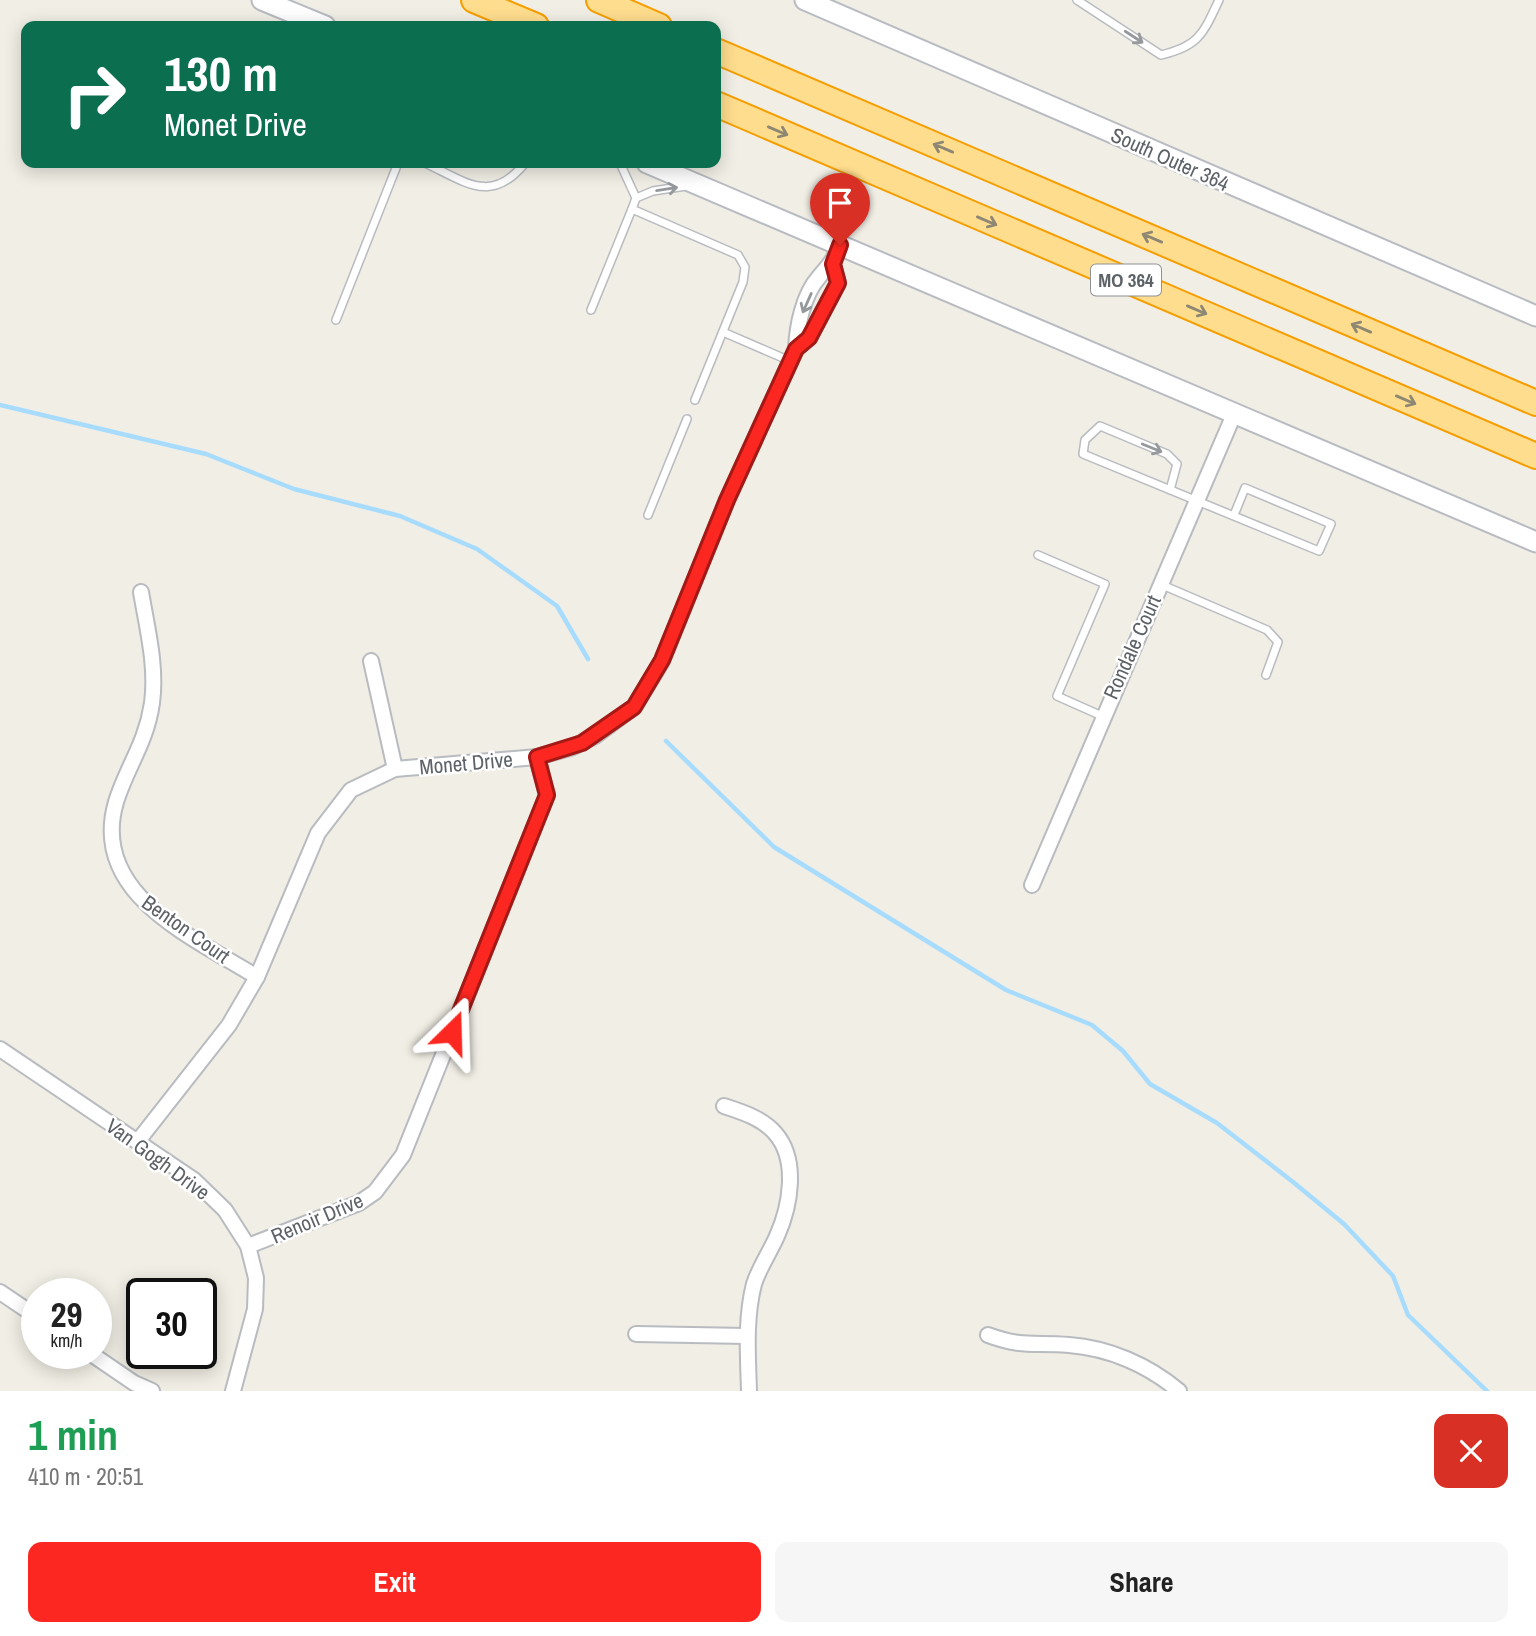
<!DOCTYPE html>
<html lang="en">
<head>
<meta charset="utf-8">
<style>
  body { margin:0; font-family:"Archivo Narrow",sans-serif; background:#f6f6f6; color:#222; height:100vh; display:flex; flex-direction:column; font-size:26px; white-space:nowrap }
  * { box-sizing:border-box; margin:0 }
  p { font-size:23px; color:#767676 }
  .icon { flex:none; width:38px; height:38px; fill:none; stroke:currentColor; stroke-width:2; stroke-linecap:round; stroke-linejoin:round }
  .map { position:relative; height:1391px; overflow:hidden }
  .drawer { display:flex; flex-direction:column; background:#fff; flex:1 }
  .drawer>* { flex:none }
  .guide { position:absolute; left:21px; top:21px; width:700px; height:147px; border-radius:14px; box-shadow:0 4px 18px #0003; background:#0b6e4f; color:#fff; overflow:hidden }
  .speed { position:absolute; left:21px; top:1278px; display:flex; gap:14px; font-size:35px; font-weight:700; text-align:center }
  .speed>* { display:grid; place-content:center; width:91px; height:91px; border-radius:50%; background:#fff; box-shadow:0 4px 18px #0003; line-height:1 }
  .speed small { font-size:18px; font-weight:400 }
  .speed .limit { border:4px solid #111; border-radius:10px; background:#fff; color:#111 }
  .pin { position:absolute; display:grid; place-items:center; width:60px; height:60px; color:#fff; margin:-72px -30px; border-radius:50% 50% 50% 0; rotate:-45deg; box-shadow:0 0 7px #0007 }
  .pin .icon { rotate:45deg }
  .me { position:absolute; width:77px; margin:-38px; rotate:22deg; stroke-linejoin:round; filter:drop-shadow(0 0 5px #0008) }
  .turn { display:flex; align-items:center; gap:24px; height:147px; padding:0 28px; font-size:32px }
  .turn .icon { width:91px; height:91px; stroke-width:2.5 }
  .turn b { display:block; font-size:49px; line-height:60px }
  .round { display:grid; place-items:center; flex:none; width:74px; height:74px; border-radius:14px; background:#f6f6f6 }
  .overview { display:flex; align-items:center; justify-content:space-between; height:119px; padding:0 28px }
  h1 { font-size:42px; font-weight:700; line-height:52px; color:#1e9e55 }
  .action { display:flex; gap:14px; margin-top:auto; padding:14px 28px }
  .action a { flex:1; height:80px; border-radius:14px; background:#fc2720; color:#fff; font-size:28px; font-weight:700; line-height:80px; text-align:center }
  .action a+a { background:#f6f6f6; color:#222 }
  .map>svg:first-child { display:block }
</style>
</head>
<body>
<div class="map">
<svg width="1536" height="1391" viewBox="0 0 1536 1391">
  <rect width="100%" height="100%" fill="#f1eee5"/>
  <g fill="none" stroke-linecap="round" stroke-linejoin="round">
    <g stroke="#a7dcff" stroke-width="4.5">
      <path d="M0,405L206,454L294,489L400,516L477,549L557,606L588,659"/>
      <path d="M666,741L774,847L1006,990L1092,1025L1123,1051L1150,1084L1217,1123L1293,1182L1344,1224L1393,1276L1408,1315L1487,1391"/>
    </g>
    <defs>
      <g id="lane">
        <path d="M1077,0L1161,55C1199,46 1203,34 1219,0"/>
        <path d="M425,163C466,182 491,205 525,163"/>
        <path d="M620,163L636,198L632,209L738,255L745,267L743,282L695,400"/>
        <path d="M636,198L653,191L686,186"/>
        <path d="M591,310L632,209"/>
        <path d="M336,320L398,163"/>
        <path d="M723,332L790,361"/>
        <path d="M1170,490L1177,464L1167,454L1100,426L1085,440L1083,454L1319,551L1331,524L1245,488L1234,515"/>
        <path d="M648,515L687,419"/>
        <path d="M1038,555L1105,584L1057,696L1102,716"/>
        <path d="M1160,584L1267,630L1278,642L1266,675"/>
      </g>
      <g id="street">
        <path d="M796,349L809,338L838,283L833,264"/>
        <path d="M141,592C147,628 157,666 152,703C146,744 127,766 116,802C89,894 193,937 257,977"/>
        <path d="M371,661L395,769"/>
        <path d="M1032,885L1235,412"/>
        <path d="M0,1049L194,1180L225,1210L248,1246L256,1278L255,1309L233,1391"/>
        <path d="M724,1106C742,1112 762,1118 775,1133C799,1160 790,1207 777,1236C770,1252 759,1268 754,1284C745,1319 748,1356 749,1391"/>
        <path d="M138,1141L229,1025L257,977L318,833L351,790L395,769L537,757L573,747L595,736L634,707L662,661L727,500L796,349C797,326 803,295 819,277C829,265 834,260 840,245"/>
        <path d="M248,1246L359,1203L375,1192L403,1155L547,795L537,757"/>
        <path d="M0,1292L37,1317"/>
        <path d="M636,1334L747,1336"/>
        <path d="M988,1335C1023,1348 1034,1342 1069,1345C1109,1348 1148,1365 1179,1391"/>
        <path d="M90,1353L134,1383L152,1391"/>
      </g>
      <g id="secondary">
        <path d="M262,0L325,26"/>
        <path d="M805,0L1536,316"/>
        <path d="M647,163L1536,542"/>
      </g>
      <g id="highway">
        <path d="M474,0L536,26"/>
        <path d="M599,0L659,26"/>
        <path d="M716,51L1536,403"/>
        <path d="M716,104L1536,456"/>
      </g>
    </defs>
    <use href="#lane" stroke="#b8bbc0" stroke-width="10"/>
    <use href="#street" stroke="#b8bbc0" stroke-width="18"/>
    <use href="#secondary" stroke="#b8bcc2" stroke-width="23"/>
    <use href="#highway" stroke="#f69e00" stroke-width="28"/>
    <use href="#lane" stroke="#fff" stroke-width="7"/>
    <use href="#street" stroke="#fff" stroke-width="14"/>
    <use href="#secondary" stroke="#fff" stroke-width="19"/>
    <use href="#highway" stroke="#ffdd8e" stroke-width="24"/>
  </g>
  <defs><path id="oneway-shaft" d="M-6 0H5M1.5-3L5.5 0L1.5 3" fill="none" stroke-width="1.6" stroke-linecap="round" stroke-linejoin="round" transform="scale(1.75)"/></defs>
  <g stroke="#96999c">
    <use href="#oneway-shaft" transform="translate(1134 37) rotate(33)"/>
    <use href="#oneway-shaft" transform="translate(667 189) rotate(-9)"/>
    <use href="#oneway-shaft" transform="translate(807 303) rotate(114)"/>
    <use href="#oneway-shaft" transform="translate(1152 448) rotate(22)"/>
  </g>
  <g stroke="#8e8773">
    <use href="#oneway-shaft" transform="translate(778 131) rotate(23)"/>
    <use href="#oneway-shaft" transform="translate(943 148) rotate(-157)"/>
    <use href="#oneway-shaft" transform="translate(987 221) rotate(23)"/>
    <use href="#oneway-shaft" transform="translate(1152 238) rotate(-157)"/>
    <use href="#oneway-shaft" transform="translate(1197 310) rotate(23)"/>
    <use href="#oneway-shaft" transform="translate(1361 328) rotate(-157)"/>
    <use href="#oneway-shaft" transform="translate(1406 400) rotate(23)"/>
  </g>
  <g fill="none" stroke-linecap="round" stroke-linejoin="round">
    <defs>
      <path id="route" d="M452,1032L547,795L537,757L582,743L634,707L662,660L727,500L796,349L809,338L838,283L833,264L840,245"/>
    </defs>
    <use href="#route" stroke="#a41915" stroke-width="18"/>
    <use href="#route" stroke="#fc2720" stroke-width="12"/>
  </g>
  <g text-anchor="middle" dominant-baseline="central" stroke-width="5" stroke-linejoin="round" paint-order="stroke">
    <rect fill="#fff" stroke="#8e9195" stroke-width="2" x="1091" y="264.5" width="70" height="31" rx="5"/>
    <g font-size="19" font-weight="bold" fill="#5d6267">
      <text x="1126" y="280">MO 364</text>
    </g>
    <g font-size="21" fill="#5d6267" stroke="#fff">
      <text transform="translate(1170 159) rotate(24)">South Outer 364</text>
      <text transform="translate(1132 647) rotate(-66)">Rondale Court</text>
      <text transform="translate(466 763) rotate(-5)">Monet Drive</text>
      <text transform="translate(186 929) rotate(35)">Benton Court</text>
      <text transform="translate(158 1159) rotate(36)">Van Gogh Drive</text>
      <text transform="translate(317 1218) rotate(-23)">Renoir Drive</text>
    </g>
  </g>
</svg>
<div class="speed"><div>29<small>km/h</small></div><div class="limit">30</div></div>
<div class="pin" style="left:840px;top:245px;background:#d93025"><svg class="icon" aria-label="arrive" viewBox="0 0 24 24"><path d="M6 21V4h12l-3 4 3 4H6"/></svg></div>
<svg class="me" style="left:452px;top:1032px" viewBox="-20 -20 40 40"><path d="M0-17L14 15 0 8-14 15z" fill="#fc2720" stroke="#fff" stroke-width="4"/></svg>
<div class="guide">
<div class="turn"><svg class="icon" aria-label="right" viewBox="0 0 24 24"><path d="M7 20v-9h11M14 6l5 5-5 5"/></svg><div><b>130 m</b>Monet Drive</div></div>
</div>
</div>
<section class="drawer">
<div class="overview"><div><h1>1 min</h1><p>410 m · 20:51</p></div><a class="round" style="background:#d93025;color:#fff"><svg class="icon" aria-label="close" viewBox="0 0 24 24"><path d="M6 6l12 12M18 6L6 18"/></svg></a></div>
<div class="action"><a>Exit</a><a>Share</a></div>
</section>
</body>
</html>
